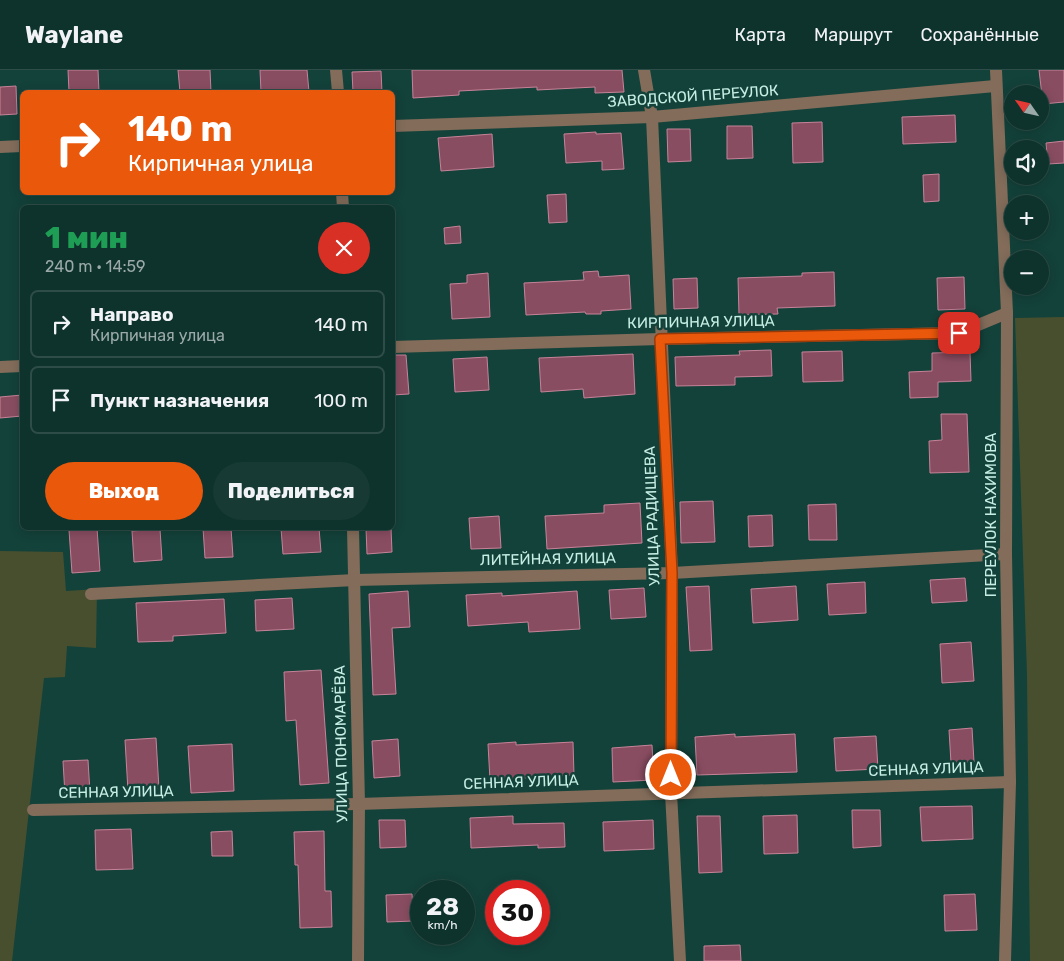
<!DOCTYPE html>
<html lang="ru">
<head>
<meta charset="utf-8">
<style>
  body { margin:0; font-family:Rubik,sans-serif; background:#173a34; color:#f1f3f6; height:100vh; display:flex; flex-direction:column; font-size:19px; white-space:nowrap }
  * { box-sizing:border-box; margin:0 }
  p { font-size:16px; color:#9baaa9 }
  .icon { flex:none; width:28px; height:28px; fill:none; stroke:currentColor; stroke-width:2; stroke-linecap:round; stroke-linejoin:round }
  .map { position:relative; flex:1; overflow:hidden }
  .panel { position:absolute; left:20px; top:135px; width:375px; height:325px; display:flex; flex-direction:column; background:#0e322c; border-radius:8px; box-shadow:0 2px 12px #0003,0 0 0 1px #2e4d48 }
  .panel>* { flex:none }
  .guide { position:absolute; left:20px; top:20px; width:375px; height:105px; border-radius:8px; box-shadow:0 2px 12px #0003,0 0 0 1px #2e4d48; background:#ea580c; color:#fff; overflow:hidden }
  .needle { width:32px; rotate:304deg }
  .fabs { position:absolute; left:1004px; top:15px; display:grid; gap:10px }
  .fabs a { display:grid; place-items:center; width:45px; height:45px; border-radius:50%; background:#0e322c; box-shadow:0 2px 12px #0003,0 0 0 1px #2e4d48; font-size:25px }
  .speed { position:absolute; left:410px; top:810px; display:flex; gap:10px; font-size:25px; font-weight:700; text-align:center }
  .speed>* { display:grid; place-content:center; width:65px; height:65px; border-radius:50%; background:#0e322c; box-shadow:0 2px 12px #0003,0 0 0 1px #2e4d48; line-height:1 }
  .speed small { font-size:12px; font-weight:400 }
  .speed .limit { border:8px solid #d22; background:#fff; color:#111 }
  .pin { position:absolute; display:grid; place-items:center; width:42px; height:42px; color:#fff; margin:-21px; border-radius:10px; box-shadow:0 2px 8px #0006 }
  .me { position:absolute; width:55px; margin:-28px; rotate:0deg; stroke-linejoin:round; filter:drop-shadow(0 0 4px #0008) }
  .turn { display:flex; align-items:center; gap:18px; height:105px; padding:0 25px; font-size:22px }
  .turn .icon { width:65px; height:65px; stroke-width:2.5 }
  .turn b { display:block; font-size:35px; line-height:42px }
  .round { display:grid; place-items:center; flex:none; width:52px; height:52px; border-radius:26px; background:#173a34 }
  .overview { display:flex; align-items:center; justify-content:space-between; height:85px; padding:0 25px }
  h1 { font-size:30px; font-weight:800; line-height:38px; color:#1e9e55 }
  .primary-button { display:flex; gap:10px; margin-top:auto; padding:10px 25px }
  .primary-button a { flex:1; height:58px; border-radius:30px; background:#ea580c; color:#fff; font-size:20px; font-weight:800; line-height:58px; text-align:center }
  .primary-button a+a { background:#173a34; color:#f1f3f6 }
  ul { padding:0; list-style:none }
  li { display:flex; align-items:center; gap:15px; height:68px; margin:0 10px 8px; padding:0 15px; border:2px solid #2e4d48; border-radius:8px }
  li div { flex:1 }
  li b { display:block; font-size:19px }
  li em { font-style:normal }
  header { display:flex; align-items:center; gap:30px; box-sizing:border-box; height:70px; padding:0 25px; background:#0e322c; border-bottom:1px solid #2e4d48 }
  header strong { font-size:24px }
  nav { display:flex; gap:28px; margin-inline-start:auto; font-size:18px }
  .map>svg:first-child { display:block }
</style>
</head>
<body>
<header>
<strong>Waylane</strong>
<nav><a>Карта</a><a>Маршрут</a><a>Сохранённые</a></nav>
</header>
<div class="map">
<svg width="1064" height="891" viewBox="0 0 1064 891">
  <rect width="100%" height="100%" fill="#13423a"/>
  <g fill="#484f2f">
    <path d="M1064,247V891H1030L1027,604L1015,248Z"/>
    <path d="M0,481L63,482L66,521L97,519L96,578L67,576L65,607L44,608L12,891H0Z"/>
  </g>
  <g fill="#894d61" stroke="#c78398">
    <path d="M68,0H98L99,22H69Z"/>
    <path d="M178,0H210L211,22H180Z"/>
    <path d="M260,0H307L309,22H261Z"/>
    <path d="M412,0H622L624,22L595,23V17L537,20V17L459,21V25L413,28Z"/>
    <path d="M1039,0H1064V32L1043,34Z"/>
    <path d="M381,1L382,22H353L352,2Z"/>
    <path d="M16,16L17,44L0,45V17Z"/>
    <path d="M955,45L956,72L903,74L902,47Z"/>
    <path d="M822,52L823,92L793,93L792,53Z"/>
    <path d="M727,56H752L753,88L727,89Z"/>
    <path d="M667,59H690L691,91L668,92Z"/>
    <path d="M596,62V64L621,63L624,99L602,100V91L566,93L564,64Z"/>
    <path d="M492,64L494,97L441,101L438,68Z"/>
    <path d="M1064,71V93L1048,94L1046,73Z"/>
    <path d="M939,104V131L924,132L923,105Z"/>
    <path d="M566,124L567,152L549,153L547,125Z"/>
    <path d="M460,156L461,173L445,174L444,158Z"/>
    <path d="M598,201L599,207L629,205L631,239L601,241V244H586L585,242L526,245L524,213L584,210L583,202Z"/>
    <path d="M834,202L835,236L777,238L778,244L739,245L738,208L802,206V203Z"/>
    <path d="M488,203L490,247L452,249L450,214L467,213V205Z"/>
    <path d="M964,207L965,239L938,240L937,208Z"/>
    <path d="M697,208L698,238L674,239L673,209Z"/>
    <path d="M771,280L772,306L735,307V315L676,316L675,287L740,285L739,281Z"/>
    <path d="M842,281L843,311L803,312L802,282Z"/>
    <path d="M970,282L971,311L938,312V327L910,328L909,302L932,301V283Z"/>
    <path d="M633,284L635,324L584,328L583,319L541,322L539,288Z"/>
    <path d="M392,285H406L409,324L392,325Z"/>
    <path d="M487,287L489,320L455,322L453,289Z"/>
    <path d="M22,325V346L0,348V327Z"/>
    <path d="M941,344H967L969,402L930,403L929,371L942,370Z"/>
    <path d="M713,431L715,472L681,473L680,432Z"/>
    <path d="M640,433L642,473L547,479L545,446L604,443V435Z"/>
    <path d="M836,434L837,470H809L808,435Z"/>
    <path d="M772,445L773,476L749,477L748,446Z"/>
    <path d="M499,446L501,478L471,479L469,448Z"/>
    <path d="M97,458L100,501L72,503L69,460Z"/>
    <path d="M203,458H231L233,487L205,488Z"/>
    <path d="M281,458H319L321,482L283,484Z"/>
    <path d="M366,458H391L392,482L367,484Z"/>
    <path d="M160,459L162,490L134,492L132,461Z"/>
    <path d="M965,508L967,531L932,533L930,510Z"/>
    <path d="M865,512L866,543L829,545L827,514Z"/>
    <path d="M709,516L712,580L690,581L686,517Z"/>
    <path d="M796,516L798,550L753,553L751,519Z"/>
    <path d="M644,518L646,547L611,549L609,520Z"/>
    <path d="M408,521L410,557L392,558L396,624L373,625L369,524Z"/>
    <path d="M577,521L580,559L529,562L528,552L468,556L466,525L502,523V526Z"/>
    <path d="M292,528L294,559L256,561L255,530Z"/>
    <path d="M224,529L226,563L173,566V571L138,572L136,533Z"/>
    <path d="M971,572L974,611L942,613L940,574Z"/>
    <path d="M321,600L329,713L300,715L296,650L286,651L284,602Z"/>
    <path d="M972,658L974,692L951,693L949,660Z"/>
    <path d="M735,664V667L795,664L797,702L697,705L695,667Z"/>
    <path d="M876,666L878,699L836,701L834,668Z"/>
    <path d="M156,668L159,719L128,721L125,670Z"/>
    <path d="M398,669L400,706L374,708L372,671Z"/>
    <path d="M516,672V675L573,672L574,705L490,710L488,674Z"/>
    <path d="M232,674L234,721L191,723L188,676Z"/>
    <path d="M652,675L654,710L613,712L612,678Z"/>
    <path d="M88,690L90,723L65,725L63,691Z"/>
    <path d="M972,736L973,769L922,771L920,737Z"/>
    <path d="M852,740H880L881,776L853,778Z"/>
    <path d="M797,745L798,783L764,784L763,746Z"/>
    <path d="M513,746V754L564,753L565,777L538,778V775L471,778L470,748Z"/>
    <path d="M697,746H720L722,802L699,803Z"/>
    <path d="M379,750H405L406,777L380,778Z"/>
    <path d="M653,750L654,779L604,781L603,752Z"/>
    <path d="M131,759L133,799L96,800L95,760Z"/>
    <path d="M232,761L233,786H212L211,762Z"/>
    <path d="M324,761L325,821H331L332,857L300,858L298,795H295L294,762Z"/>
    <path d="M412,824L414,851L387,852L386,825Z"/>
    <path d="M975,824L977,860L945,861L944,825Z"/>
    <path d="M740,875L741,891H704V876Z"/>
  </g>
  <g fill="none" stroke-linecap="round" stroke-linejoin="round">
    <g stroke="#836c5a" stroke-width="12">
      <path d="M336,0L338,22"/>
      <path d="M644,0L652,47L672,503L671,723L680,891"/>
      <path d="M996,0L1007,243L1006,484L1010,712L1005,891"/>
      <path d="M392,56L652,47L995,16"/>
      <path d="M0,77L22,76"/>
      <path d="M342,122L343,138"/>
      <path d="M392,277L660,269L959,263L1007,243"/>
      <path d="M0,297L22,296"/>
      <path d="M353,458L359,734L358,891"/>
      <path d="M91,524L355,510L672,503L1006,484"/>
      <path d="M33,740L359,734L1010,712"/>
    </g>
  </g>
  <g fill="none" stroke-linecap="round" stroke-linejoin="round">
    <defs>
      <path id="route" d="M671,705L672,503L660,269L959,263"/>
    </defs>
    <use href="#route" stroke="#983908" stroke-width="12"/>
    <use href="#route" stroke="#ea580c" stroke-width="9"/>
  </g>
  <g text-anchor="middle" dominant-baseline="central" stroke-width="5" stroke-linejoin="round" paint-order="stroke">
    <g font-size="15" fill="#c6eee5" stroke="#13423a">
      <text transform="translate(693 26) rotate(-4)">ЗАВОДСКОЙ ПЕРЕУЛОК</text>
      <text transform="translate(701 252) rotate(-1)">КИРПИЧНАЯ УЛИЦА</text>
      <text transform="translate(991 445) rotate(-90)">ПЕРЕУЛОК НАХИМОВА</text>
      <text transform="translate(652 446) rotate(-92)">УЛИЦА РАДИЩЕВА</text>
      <text transform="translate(548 489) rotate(-1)">ЛИТЕЙНАЯ УЛИЦА</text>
      <text transform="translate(341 674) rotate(-91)">УЛИЦА ПОНОМАРЁВА</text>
      <text transform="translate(926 699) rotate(-2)">СЕННАЯ УЛИЦА</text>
      <text transform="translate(521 712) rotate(-2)">СЕННАЯ УЛИЦА</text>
      <text transform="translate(116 722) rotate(-1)">СЕННАЯ УЛИЦА</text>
    </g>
  </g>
</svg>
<div class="fabs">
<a><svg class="needle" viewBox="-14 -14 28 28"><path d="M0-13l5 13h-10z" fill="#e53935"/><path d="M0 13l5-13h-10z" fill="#9baaa9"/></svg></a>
<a><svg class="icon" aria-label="sound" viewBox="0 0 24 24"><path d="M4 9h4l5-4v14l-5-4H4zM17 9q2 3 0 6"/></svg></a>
<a>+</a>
<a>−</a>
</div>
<div class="speed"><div>28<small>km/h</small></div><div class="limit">30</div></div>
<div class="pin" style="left:959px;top:263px;background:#d93025"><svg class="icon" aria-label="arrive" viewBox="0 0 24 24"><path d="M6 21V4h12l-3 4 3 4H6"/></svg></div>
<svg class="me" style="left:671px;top:705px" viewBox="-20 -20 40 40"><circle r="17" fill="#ea580c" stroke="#fff" stroke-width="3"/><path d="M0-11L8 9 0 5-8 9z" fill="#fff"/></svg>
<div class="guide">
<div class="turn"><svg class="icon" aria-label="right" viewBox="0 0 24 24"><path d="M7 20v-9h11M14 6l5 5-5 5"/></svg><div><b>140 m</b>Кирпичная улица</div></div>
</div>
<section class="panel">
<div class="overview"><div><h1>1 мин</h1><p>240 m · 14:59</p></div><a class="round" style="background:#d93025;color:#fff"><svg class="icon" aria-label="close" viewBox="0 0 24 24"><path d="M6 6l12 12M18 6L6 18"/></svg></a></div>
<ul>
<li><svg class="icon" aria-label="right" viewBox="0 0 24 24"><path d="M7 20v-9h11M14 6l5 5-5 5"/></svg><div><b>Направо</b><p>Кирпичная улица</p></div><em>140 m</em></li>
<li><svg class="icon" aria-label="arrive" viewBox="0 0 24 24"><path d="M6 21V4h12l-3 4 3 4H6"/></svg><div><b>Пункт назначения</b></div><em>100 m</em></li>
</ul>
<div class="primary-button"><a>Выход</a><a>Поделиться</a></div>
</section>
</div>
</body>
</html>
